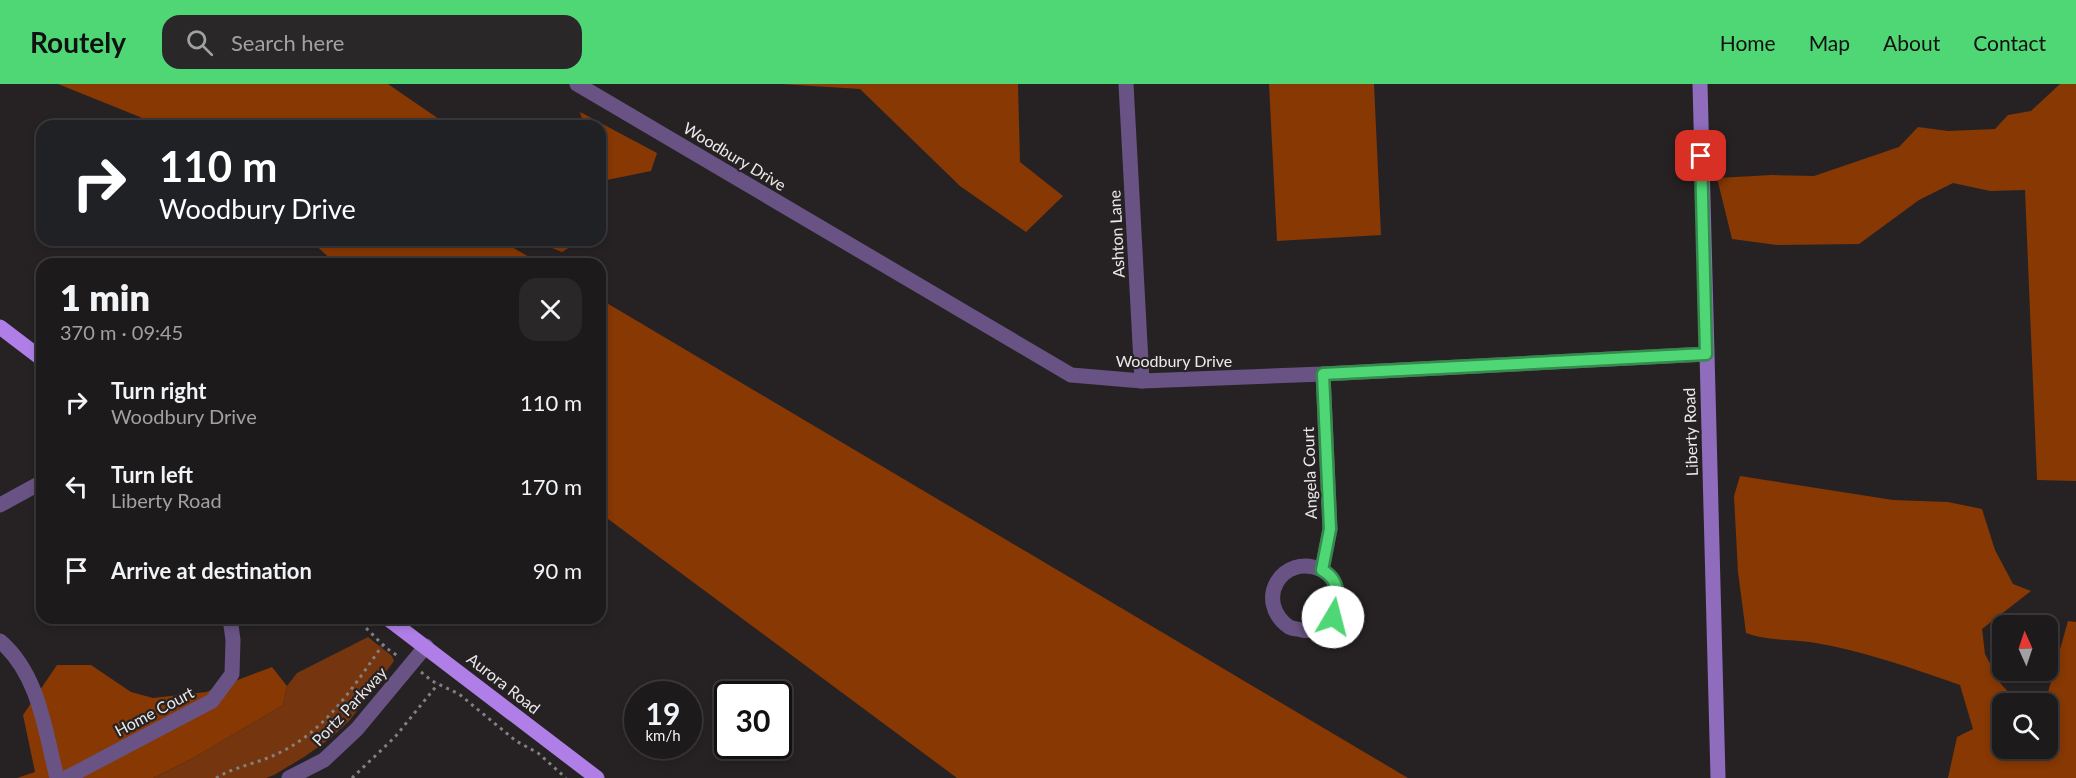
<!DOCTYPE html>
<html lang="en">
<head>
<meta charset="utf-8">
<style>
  body { margin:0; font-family:Lato,sans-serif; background:#292728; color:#f1f3f6; height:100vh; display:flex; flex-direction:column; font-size:22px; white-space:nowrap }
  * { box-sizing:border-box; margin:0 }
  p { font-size:20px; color:#a0a1a3 }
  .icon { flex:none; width:33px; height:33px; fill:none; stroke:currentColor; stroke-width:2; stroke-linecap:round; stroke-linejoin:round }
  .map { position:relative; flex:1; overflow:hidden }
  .drawer { position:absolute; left:36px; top:174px; width:570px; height:366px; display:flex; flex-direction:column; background:#1c1a1b; border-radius:18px; box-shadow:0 3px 9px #0003,0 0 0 2px #3a383a }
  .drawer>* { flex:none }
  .hud { position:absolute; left:36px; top:36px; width:570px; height:126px; border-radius:18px; box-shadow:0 3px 9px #0003,0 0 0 2px #3a383a; background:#202124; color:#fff; overflow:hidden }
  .needle { width:39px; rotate:357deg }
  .fabs { position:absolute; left:1992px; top:531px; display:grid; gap:12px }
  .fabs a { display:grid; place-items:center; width:66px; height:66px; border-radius:12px; background:#1c1a1b; box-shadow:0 3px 9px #0003,0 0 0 2px #3a383a; font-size:30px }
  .speed { position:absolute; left:624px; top:597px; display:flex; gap:12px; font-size:30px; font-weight:700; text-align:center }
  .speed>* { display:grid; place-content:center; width:78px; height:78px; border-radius:50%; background:#1c1a1b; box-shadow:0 3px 9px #0003,0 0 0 2px #3a383a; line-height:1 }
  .speed small { font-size:15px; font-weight:400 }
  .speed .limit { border:3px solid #111; border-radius:9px; background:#fff; color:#111 }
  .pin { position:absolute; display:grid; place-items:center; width:51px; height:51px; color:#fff; margin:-26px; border-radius:12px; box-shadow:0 3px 9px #0006 }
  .me { position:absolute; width:66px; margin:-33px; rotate:8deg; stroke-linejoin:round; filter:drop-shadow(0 0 4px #0008) }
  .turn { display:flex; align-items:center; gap:21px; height:126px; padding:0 24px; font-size:27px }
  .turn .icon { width:78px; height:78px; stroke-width:2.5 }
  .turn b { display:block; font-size:42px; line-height:51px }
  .round { display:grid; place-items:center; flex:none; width:63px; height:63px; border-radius:18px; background:#292728 }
  .headline { display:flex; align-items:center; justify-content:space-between; height:102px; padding:0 24px }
  h1 { font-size:36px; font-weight:800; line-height:45px }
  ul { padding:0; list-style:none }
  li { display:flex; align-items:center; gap:18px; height:84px; padding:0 24px }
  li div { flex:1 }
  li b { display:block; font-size:22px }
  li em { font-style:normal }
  header { display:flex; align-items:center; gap:36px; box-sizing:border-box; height:84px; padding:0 30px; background:#4fd675; color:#111 }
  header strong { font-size:28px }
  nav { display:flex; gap:33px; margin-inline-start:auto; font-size:21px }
  .search { width:420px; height:54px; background:#292728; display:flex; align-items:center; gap:15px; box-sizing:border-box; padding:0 21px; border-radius:18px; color:#a0a1a3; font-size:22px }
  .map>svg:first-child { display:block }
</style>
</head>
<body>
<header>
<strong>Routely</strong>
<div class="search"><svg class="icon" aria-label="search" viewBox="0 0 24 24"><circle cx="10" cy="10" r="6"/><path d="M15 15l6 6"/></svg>Search here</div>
<nav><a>Home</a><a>Map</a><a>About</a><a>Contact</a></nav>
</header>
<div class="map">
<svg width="2076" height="694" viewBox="0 0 2076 694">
  <rect width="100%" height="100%" fill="#262224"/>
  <path fill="#75350f" d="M368,553L392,572L394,577L350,636L331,654L304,673L274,691L266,694H153L195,673L283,621L287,602L297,589Z"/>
  <g fill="#873803">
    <path d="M58,0H388L449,42H152L140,33Z"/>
    <path d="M781,0H1018L1020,78L1063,112L1026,148L960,102L860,5Z"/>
    <path d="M1269,0H1374L1381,151L1277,157Z"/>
    <path d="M2060,0H2076V397L2037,396L2025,106L1990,107L1953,99L1919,116L1859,160L1777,161L1732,155L1717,94L1772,91L1814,92L1899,63L1918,43L1948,47L1995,45L2008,31L2031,27Z"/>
    <path d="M580,28L657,69L651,87L607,96L600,113V42H584Z"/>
    <path d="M310,156H500L541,180H336Z"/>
    <path d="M532,156H581L562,168Z"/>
    <path d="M600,215L1408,694H957L600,429Z"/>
    <path d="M1740,392L1893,416L1948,418L1982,425L1995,466L2013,500L2031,507L1982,545L1985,570L2001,600L2018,619L2002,620V664H2048V620L2031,619L2047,612L2068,537L2076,538V694H1948L1957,653L1973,645L1960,601C1911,584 1862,566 1810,558C1788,555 1767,557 1746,549L1738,488L1734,412Z"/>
    <path d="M57,581H91L131,608L153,614L206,608L272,583L287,602L283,621L195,673L153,694H17L35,688L23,631Z"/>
  </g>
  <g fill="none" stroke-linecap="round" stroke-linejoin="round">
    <g stroke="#838082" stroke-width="3" stroke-dasharray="3 4.5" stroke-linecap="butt">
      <path d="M355,534C371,547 381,562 398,572"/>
      <path d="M421,588L432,597L459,610L516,657L538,669L566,694"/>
      <path d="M216,694C236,682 260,679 281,668C327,645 354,602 382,562"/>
      <path d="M352,694L395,653L438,600"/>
    </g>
    <g stroke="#695384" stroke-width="15">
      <path d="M577,0L1071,291L1142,297L1323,290L1706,270"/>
      <path d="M1126,0L1142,297"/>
      <path d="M0,421L42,398"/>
      <path d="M1322,486C1282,468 1253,517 1289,543C1293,545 1298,545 1302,546C1336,552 1351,502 1322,486L1330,445L1323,290"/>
      <path d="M0,557C39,590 45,647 57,694"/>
      <path d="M66,694L212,617L232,590L233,556L230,534"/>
      <path d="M289,694L324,676L357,645L426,562"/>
    </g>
    <path stroke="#906cbc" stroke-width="15" d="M1700,0L1718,694"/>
    <g stroke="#af7fe7" stroke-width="15">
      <path d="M0,243L42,275"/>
      <path d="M387,534L597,694"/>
    </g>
  </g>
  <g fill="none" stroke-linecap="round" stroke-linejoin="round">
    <defs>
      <path id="route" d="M1333,533C1338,515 1342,497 1322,486L1330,445L1323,290L1706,270L1701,72"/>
    </defs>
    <use href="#route" stroke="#338b4c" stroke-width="15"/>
    <use href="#route" stroke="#4fd675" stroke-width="10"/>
  </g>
  <g text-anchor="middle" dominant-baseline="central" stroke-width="4.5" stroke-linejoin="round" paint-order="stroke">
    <g font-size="16" fill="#ece9eb" stroke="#262224">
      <text transform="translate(735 72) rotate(31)">Woodbury Drive</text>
      <text transform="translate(1116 150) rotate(-93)">Ashton Lane</text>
      <text x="1174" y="276">Woodbury Drive</text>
      <text transform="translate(1690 348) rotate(-92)">Liberty Road</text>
      <text transform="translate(1309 389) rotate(-92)">Angela Court</text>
      <text transform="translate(504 599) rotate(38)">Aurora Road</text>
      <text transform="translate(349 622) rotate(-47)">Portz Parkway</text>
      <text transform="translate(154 627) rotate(-28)">Home Court</text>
    </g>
  </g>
</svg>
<div class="fabs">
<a><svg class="needle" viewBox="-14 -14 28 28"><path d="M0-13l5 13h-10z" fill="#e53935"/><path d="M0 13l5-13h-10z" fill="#a0a1a3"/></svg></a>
<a><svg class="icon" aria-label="search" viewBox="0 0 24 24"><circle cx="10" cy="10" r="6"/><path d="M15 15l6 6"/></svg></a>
</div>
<div class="speed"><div>19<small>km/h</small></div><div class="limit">30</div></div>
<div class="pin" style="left:1701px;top:72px;background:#d93025"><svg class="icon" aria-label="arrive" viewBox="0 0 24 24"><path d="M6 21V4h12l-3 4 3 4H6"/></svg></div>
<svg class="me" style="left:1333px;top:533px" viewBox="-20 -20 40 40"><circle r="19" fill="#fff"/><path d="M0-13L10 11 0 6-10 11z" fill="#4fd675"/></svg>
<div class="hud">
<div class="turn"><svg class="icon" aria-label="right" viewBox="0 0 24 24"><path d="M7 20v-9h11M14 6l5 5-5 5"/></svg><div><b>110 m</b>Woodbury Drive</div></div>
</div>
<section class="drawer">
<div class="headline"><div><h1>1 min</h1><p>370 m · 09:45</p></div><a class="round"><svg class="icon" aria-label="close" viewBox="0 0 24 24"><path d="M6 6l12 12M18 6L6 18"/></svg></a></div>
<ul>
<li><svg class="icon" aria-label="right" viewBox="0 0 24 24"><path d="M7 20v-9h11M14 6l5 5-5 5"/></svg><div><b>Turn right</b><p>Woodbury Drive</p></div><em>110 m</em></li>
<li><svg class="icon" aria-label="left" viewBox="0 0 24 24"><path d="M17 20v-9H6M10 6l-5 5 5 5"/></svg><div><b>Turn left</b><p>Liberty Road</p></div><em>170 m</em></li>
<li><svg class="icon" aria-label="arrive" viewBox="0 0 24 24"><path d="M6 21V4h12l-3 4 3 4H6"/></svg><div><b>Arrive at destination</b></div><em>90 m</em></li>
</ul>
</section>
</div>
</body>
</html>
